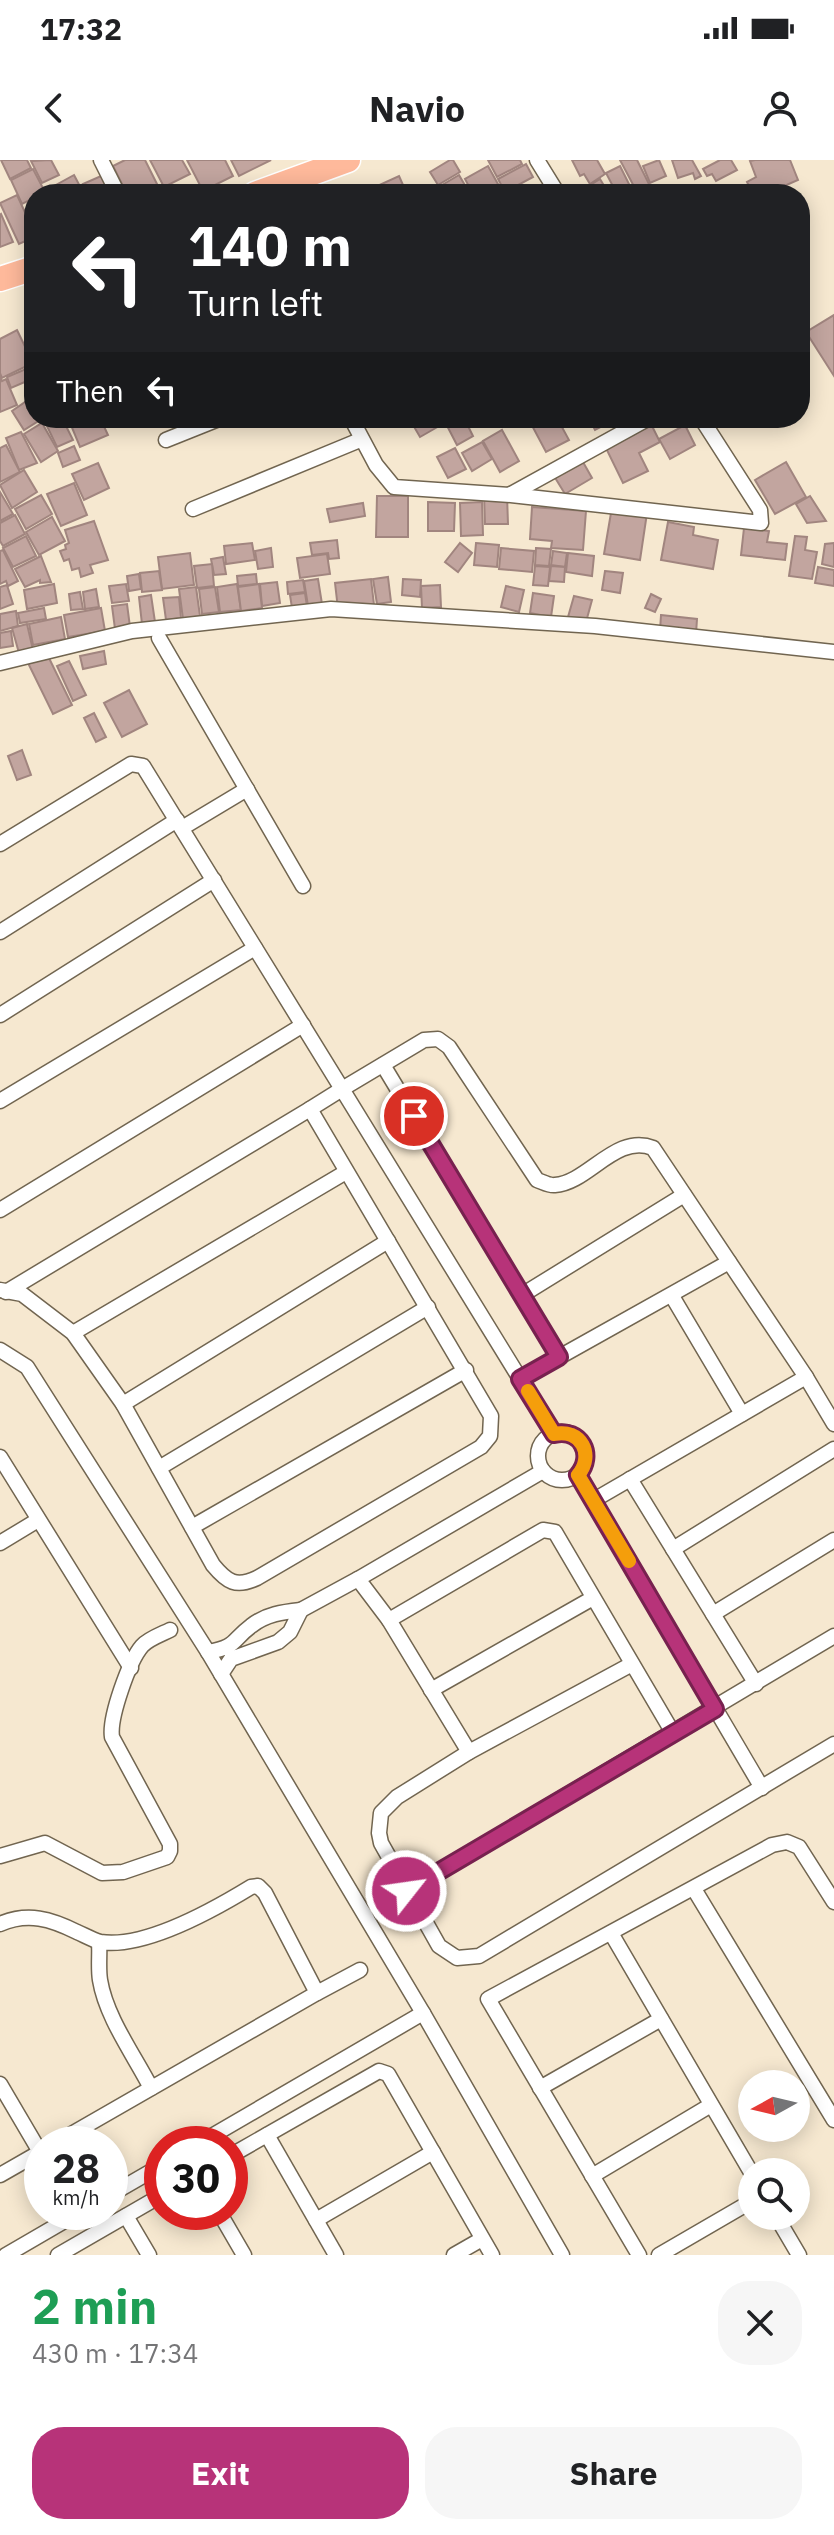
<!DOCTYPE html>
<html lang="en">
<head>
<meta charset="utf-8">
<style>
  body { margin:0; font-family:"IBM Plex Sans",sans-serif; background:#f6f6f6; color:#202124; height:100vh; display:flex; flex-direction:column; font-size:30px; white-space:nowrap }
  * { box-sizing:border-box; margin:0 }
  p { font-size:26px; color:#757577 }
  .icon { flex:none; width:44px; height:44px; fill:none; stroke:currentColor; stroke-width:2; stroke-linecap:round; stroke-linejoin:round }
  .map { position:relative; height:2095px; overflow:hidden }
  .side { display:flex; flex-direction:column; background:#fff; flex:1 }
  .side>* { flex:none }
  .hud { position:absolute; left:24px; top:24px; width:786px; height:244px; border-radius:32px; box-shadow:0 4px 20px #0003; background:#202124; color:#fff; overflow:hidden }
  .needle { width:52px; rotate:262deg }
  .controls { position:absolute; left:738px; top:1910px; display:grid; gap:16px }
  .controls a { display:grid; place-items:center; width:72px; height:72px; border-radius:50%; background:#fff; box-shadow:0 4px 20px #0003; font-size:40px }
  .speed { position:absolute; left:24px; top:1966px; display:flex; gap:16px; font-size:40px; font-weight:700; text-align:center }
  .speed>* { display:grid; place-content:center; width:104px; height:104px; border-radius:50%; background:#fff; box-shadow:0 4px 20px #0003; line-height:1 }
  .speed small { font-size:20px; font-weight:400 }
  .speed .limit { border:12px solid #d22; background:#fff; color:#111 }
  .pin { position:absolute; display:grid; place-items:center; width:68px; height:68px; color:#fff; margin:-34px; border:4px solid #fff; border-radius:50%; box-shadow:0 2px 8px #0007 }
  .me { position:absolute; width:88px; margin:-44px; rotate:60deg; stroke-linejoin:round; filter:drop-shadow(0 0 6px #0008) }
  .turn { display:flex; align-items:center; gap:28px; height:168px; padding:0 32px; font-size:36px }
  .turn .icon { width:104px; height:104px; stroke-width:2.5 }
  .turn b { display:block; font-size:56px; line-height:68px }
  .then { display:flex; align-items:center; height:76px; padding:0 32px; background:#0003; gap:16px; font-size:30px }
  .round { display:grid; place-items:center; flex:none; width:84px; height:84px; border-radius:32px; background:#f6f6f6 }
  .head { display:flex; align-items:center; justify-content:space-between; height:136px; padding:0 32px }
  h1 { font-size:48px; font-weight:800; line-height:60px; color:#1e9e55 }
  .action { display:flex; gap:16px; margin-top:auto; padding:16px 32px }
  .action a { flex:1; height:92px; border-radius:32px; background:#b73379; color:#fff; font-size:32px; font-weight:800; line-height:92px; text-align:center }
  .action a+a { background:#f6f6f6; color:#202124 }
  .status { display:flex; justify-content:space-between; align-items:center; height:56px; padding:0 40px; background:#fff; direction:ltr }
  .status svg { height:22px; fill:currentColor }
  header { display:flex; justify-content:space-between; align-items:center; height:104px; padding:0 32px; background:#fff; font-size:36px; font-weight:800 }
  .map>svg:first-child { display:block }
</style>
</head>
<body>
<div class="status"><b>17:32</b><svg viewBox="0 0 49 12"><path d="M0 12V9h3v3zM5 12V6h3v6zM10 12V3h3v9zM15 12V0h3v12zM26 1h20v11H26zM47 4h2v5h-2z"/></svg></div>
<header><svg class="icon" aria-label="back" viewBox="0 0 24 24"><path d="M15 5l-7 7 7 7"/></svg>Navio<svg class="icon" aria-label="person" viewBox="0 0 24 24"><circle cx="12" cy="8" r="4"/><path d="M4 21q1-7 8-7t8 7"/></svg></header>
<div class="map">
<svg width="834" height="2095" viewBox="0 0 834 2095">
  <rect width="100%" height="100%" fill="#f6e8d0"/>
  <g fill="#c2a59f" stroke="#a1857f" stroke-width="2">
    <path d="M1,0H27L31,8L10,19Z"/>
    <path d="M51,0L59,15L42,23L31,1Z"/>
    <path d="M125,0H145L162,34H127L113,6Z"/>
    <path d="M150,0H182L190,14L164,27Z"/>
    <path d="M187,0H225L233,16L203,31Z"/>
    <path d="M231,0H271L239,16Z"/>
    <path d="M450,0H453L460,12L438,25L430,12Z"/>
    <path d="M488,0H520L522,4L497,17Z"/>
    <path d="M572,0H597L605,14L590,24L584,14L580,16Z"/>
    <path d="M620,0H637L654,34H638Z"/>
    <path d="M659,0L666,16L650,23L643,6Z"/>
    <path d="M672,0H692L701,16L695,19L693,13L678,18Z"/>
    <path d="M720,0H731L737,10L716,21L712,14L707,16L703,9Z"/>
    <path d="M755,0H790L798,20L766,34H753L747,22L756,17L750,1Z"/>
    <path d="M526,4L533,17L505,32L498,19Z"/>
    <path d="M488,6L499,26L486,34H473L465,19Z"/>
    <path d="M620,6L632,30L625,34H617L606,13Z"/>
    <path d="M33,9L45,32L34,34V38L22,44L11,20Z"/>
    <path d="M74,15L84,34H49L47,30Z"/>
    <path d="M459,15L470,34H441L437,28Z"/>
    <path d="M101,16L111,34H89L83,24Z"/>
    <path d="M399,16L407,34H378L375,27Z"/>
    <path d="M600,19L609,34H586L584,29Z"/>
    <path d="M17,35L34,72V77L19,84L0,43Z"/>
    <path d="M1,54L13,82L0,87V55Z"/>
    <path d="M834,155V216L806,172Z"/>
    <path d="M17,170L33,203L2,218L0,213V179Z"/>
    <path d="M33,206L34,218L11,228L7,217Z"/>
    <path d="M0,216L2,221L6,219L17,245L0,252Z"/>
    <path d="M28,240L34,250V258L40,260L24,270L12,251Z"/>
    <path d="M54,258H62L73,280L57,287L45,262Z"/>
    <path d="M68,258H100L108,275L80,287Z"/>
    <path d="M409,258H437L441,265L420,277Z"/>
    <path d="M443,258H464L473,276L457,285Z"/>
    <path d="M528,258H557L569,280L546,292Z"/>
    <path d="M589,258H613L614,260L595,270Z"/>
    <path d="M649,260L660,282L639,293L648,311L623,323L603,282Z"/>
    <path d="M42,263L58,291L41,302L24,274Z"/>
    <path d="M685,265L695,285L670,299L659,279Z"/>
    <path d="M502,270L519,301L500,312L483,281Z"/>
    <path d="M21,272L37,303L19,310L6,278Z"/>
    <path d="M482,282L492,299L472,311L462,293Z"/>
    <path d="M6,285L20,312L0,322V288Z"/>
    <path d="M74,286L80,300L63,307L58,293Z"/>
    <path d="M455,288L466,309L448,318L437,297Z"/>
    <path d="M579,295L592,318L565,334L551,311Z"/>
    <path d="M786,302L806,337L775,354L755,320Z"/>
    <path d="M98,303L109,328L84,340L72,314Z"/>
    <path d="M24,310L37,332L12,348L0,325Z"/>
    <path d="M74,323L87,355L61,366L47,334Z"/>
    <path d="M0,332L13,354L0,361Z"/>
    <path d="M41,335L52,354L26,369L15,349Z"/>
    <path d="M484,335H507L508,364H485Z"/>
    <path d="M377,336H408V377H376Z"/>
    <path d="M810,336L826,361L807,363L796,344Z"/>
    <path d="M428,342L455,343L454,371H428Z"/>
    <path d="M482,342L483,375L461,376L460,343Z"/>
    <path d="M363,343L365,356L330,362L327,349Z"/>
    <path d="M532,347L586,351L583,390L551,388L552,381L530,379Z"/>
    <path d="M612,347L647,353L640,400L604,394Z"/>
    <path d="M15,355L25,374L3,386L0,381V363Z"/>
    <path d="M52,357L65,381L39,395L26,372Z"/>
    <path d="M94,361L108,400L90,405L93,413L81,417L79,408L72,410L69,399L64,401L60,391L66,389L65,385L69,383L65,370Z"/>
    <path d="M668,362L694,367L693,375L718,380L713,409L661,400Z"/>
    <path d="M744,368L769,371L767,382L787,384L785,400L741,395Z"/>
    <path d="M26,376L36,396L13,407L3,388Z"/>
    <path d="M795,376L807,377L805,390L817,392L812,419L789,416Z"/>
    <path d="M337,380L339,398L329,399L328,393L312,395L310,383Z"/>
    <path d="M252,383L255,400L226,404L224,386Z"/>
    <path d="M460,383L472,393L458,412L445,402Z"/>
    <path d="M476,383L499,385L497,407L474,405Z"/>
    <path d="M834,383V407L822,404L825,384Z"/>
    <path d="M271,388L273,407L258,409L255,391Z"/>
    <path d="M501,388L534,391L532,412L499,409Z"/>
    <path d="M536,388L551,389L549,406L535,405Z"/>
    <path d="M3,390L18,421L8,426L6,421L0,424V391Z"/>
    <path d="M553,391L567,393L565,407L551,405Z"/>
    <path d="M190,393L194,425L162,429L158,397Z"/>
    <path d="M568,393L594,396L592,416L566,412Z"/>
    <path d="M327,394L330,414L300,418L297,398Z"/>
    <path d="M41,396L51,422L40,423V420L25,427L15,409Z"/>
    <path d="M223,397L226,414L214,415L211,399Z"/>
    <path d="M212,404L214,426L197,428L194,406Z"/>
    <path d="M535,406L550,407L548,426L533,425Z"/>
    <path d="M551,406L565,407L564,422L549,421Z"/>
    <path d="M818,407L834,410V426L815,423Z"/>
    <path d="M159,411L162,430L142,432L140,413Z"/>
    <path d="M605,411L623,413L620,433L602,430Z"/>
    <path d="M139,414L141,429L129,431L127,416Z"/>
    <path d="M256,414L257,424L238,426L237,416Z"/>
    <path d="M388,417L391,442L377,444L373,419Z"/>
    <path d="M318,419L322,444L308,446L304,421Z"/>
    <path d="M371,419L374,445L338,449L335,423Z"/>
    <path d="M403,419L421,420L420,437L402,435Z"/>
    <path d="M303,420L305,432L288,434L287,422Z"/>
    <path d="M277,422L280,443L262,446L260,424Z"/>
    <path d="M54,424L57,443L27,449L24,430Z"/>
    <path d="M126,424L129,441L112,443L109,426Z"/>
    <path d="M237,424L241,450L220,452L217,427Z"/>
    <path d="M259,424L262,448L241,451L238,427Z"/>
    <path d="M7,425L13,444L0,449V427Z"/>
    <path d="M440,425L441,447L422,448L421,426Z"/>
    <path d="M506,426L524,430L519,452L501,447Z"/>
    <path d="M196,427L200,456L183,459L179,429Z"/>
    <path d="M215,427L219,452L202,454L199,429Z"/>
    <path d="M96,429L99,447L85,449L83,432Z"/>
    <path d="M80,432L83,449L71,450L69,434Z"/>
    <path d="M305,433L307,446L292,448L290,435Z"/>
    <path d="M533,433L554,436L551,457L530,453Z"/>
    <path d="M651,434L661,439L655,452L645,448Z"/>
    <path d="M151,435L155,462L142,464L139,437Z"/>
    <path d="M574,436L592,440L586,462L568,457Z"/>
    <path d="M179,437L181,458L166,460L163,438Z"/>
    <path d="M127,444L130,467L115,469L112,446Z"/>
    <path d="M44,448L46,459L20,463L18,453Z"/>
    <path d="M101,448L105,471L68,477L64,455Z"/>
    <path d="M16,451L18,466L0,471V454Z"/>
    <path d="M661,455L697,459L696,474L660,471Z"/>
    <path d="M61,457L65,479L33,485L29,464Z"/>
    <path d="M27,464L33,490L19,493L12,468Z"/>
    <path d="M11,471L13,486L0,488V473Z"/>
    <path d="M104,491L106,504L83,509L80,496Z"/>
    <path d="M47,494L72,545L53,554L28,503Z"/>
    <path d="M69,501L86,535L73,541L57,506Z"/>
    <path d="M129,530L147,564L122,577L104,543Z"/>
    <path d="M94,553L106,577L96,582L84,558Z"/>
    <path d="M22,590L31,615L17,620L8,596Z"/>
  </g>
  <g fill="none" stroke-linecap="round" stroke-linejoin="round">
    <defs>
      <g id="street">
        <path d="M101,0L118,34"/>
        <path d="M537,0L558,34"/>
        <path d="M351,258L376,305L394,327L511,335L761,363L760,350L701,258"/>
        <path d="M166,280L221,258"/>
        <path d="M511,334L649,258"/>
        <path d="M193,349L360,280"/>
        <path d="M159,478L303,726"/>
        <path d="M0,503L132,471L331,449L595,466L834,492"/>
        <path d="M182,668L247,629"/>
        <path d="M0,684L131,604L143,606L342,929L424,880L438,879L449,887L537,1020C543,1022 549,1026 555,1025C588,1023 616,973 653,988L806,1217L834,1264"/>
        <path d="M0,772L177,660"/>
        <path d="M0,855L214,720"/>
        <path d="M383,905L559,1197"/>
        <path d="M0,941L255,788"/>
        <path d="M0,1050L303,865"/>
        <path d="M0,1130L22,1134L73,1173L123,1244L213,1405C227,1422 236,1428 257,1418L481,1287L490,1276L491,1256L310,949L342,929L554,1274"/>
        <path d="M6,1132L310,949"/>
        <path d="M522,1135L684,1035"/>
        <path d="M672,1136L742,1254"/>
        <path d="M73,1173L346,1012"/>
        <path d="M0,1190L27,1207L208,1492L423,1853L562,2095"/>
        <path d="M520,1219L729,1102"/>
        <path d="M123,1244L388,1081"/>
        <circle cx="562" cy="1296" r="24"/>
        <path d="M0,1297L131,1508"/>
        <path d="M159,1308L428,1147"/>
        <path d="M578,1315L762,1628"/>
        <path d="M630,1319L756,1524"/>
        <path d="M594,1340L806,1217"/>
        <path d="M192,1367L466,1210"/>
        <path d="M0,1383L38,1360"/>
        <path d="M673,1389L834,1289"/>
        <path d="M301,1450L358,1419"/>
        <path d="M713,1454L834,1380"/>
        <path d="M389,1460L358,1419L543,1311"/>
        <path d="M208,1492C237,1487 231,1481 251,1466C266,1454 283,1452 301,1450L290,1472L278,1482L231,1499L221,1514"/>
        <path d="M632,1504L469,1592L397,1637L381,1653L379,1673L381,1683L439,1786L457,1798L479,1796L834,1584"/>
        <path d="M431,1530L593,1438"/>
        <path d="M469,1592L389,1460L543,1370L555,1372L673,1573"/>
        <path d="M0,1696L45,1683L102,1713L123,1712L167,1697L170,1691V1684L112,1577C109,1558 129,1501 142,1486C148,1479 162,1474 170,1470"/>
        <path d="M694,1729L834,1960"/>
        <path d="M406,1731L834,1476"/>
        <path d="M0,1764C28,1752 51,1759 77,1772C84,1775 93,1780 100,1782C144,1789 215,1749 251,1727L258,1726L265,1733L317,1833"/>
        <path d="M611,1773L752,2014"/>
        <path d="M99,1782C100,1794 98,1807 100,1820C106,1857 134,1895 151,1928"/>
        <path d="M0,1924L40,1992"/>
        <path d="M540,1928L661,1859"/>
        <path d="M267,1975L336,2095"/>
        <path d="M54,1984L317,1833L360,1810"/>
        <path d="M198,1984L423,1853"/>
        <path d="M230,1996L379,1911L388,1914L492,2095"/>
        <path d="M0,2015L42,1991"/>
        <path d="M592,2016L711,1945"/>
        <path d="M110,2035L162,2005"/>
        <path d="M219,2052L244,2095"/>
        <path d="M126,2056L149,2095"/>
        <path d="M776,2056L799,2095"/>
        <path d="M316,2060L433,1992"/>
        <path d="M6,2095L80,2052"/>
        <path d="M58,2095L162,2035"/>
        <path d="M454,2095L482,2079"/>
        <path d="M639,2095L488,1839L772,1685L787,1682L799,1687L834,1742"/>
        <path d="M659,2095L752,2041"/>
      </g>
      <g id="highway">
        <path d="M255,34L348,0"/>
        <path d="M0,119L34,108"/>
      </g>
    </defs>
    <use href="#street" stroke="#716550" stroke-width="17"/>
    <use href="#highway" stroke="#fff" stroke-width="27"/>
    <use href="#street" stroke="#fff" stroke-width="14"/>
    <use href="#highway" stroke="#feb99b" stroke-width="24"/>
  </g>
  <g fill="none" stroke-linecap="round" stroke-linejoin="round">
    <defs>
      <path id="route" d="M406,1731L715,1549L578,1315C595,1295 581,1268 554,1274L520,1219L559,1197L414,956"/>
    </defs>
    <use href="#route" stroke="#77214f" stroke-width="20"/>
    <use href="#route" stroke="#b73379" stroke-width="14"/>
    <path stroke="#f59e0b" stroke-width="14" d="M528,1231L554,1274C581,1268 595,1295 578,1315L629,1401"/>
  </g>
</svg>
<div class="controls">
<a><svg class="needle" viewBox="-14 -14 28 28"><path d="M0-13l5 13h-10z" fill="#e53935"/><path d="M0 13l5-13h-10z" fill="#757577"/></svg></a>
<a><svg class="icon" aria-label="search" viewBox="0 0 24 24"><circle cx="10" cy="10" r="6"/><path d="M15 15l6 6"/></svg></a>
</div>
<div class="speed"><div>28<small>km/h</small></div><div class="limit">30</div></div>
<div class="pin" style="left:414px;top:956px;background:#d93025"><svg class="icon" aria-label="arrive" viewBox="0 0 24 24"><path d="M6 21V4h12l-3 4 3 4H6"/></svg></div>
<svg class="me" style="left:406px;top:1731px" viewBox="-20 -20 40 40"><circle r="17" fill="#b73379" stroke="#fff" stroke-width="3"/><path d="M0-11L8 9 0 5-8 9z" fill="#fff"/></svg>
<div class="hud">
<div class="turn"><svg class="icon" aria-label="left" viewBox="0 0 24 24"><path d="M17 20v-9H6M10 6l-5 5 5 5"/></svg><div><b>140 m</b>Turn left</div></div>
<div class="then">Then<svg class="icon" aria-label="left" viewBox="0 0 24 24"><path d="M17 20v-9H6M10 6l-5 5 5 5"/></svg></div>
</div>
</div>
<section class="side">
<div class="head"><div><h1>2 min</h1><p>430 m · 17:34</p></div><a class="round"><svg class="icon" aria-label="close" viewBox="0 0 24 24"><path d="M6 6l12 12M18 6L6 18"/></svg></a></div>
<div class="action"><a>Exit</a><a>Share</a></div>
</section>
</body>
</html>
